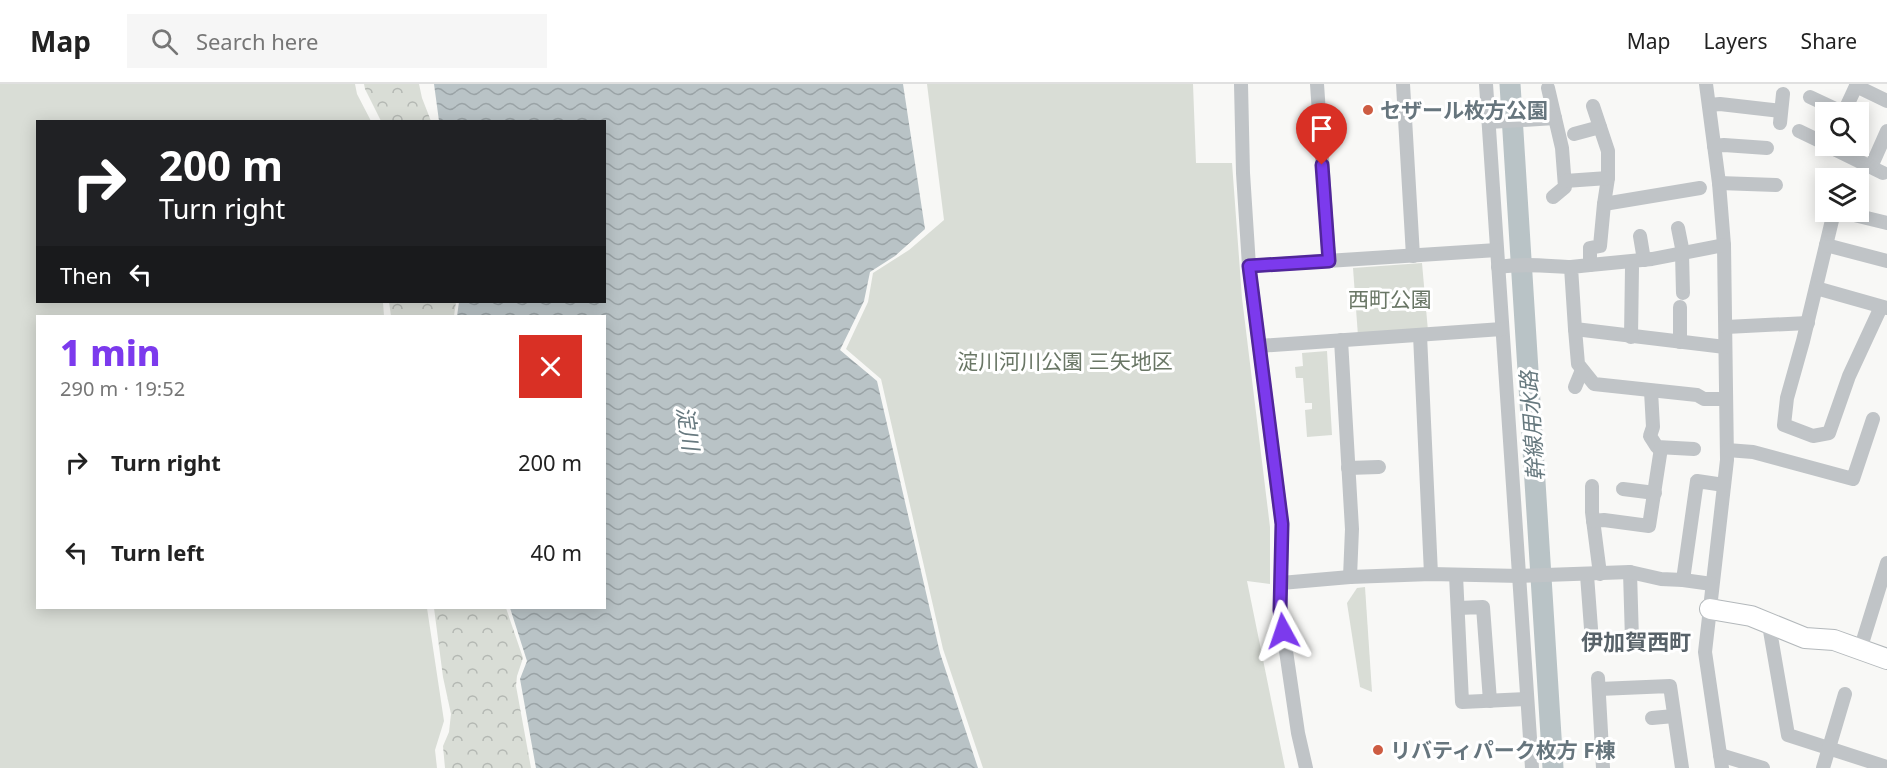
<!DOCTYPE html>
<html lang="en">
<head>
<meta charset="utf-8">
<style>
  body { margin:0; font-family:"Noto Sans","Noto Sans JP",sans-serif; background:#f6f6f6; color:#222; height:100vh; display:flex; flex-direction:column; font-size:22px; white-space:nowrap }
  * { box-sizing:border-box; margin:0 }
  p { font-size:20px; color:#767676 }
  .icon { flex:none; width:33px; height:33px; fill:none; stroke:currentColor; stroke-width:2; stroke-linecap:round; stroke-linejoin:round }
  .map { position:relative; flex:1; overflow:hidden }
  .details { position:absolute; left:36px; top:231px; width:570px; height:294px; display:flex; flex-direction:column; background:#fff; border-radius:0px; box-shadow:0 3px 15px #0003 }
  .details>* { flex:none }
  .guide { position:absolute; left:36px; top:36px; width:570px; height:183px; border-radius:0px; box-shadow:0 3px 15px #0003; background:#202124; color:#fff; overflow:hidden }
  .tools { position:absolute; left:1815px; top:18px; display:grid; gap:12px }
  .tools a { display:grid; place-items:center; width:54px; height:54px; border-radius:0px; background:#fff; box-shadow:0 3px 15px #0003; font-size:30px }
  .pin { position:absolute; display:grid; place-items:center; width:51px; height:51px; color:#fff; margin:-62px -26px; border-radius:50% 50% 50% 0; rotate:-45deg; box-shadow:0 0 6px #0007 }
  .pin .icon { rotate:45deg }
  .me { position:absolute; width:66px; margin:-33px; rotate:355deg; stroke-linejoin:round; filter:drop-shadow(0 0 4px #0008) }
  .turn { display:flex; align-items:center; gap:21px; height:126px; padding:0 24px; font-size:27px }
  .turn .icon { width:78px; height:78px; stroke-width:2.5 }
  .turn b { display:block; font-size:42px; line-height:51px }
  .then { display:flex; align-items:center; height:57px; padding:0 24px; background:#0003; gap:12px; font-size:22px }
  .round { display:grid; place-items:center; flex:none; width:63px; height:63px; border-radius:0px; background:#f6f6f6 }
  .overview { display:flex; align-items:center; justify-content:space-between; height:102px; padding:0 24px }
  h1 { font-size:36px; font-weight:800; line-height:45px; color:#7c3aed }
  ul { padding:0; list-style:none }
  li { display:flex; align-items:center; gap:18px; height:90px; padding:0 24px }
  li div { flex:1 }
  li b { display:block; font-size:22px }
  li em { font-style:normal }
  header { display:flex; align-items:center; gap:36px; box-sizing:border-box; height:84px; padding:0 30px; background:#fff; border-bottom:2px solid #e0e0e0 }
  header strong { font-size:28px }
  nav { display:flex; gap:33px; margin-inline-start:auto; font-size:21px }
  .search { width:420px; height:54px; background:#f6f6f6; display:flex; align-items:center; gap:15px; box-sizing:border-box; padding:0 21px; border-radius:0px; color:#767676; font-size:22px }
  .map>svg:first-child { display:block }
</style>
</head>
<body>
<header>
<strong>Map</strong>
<div class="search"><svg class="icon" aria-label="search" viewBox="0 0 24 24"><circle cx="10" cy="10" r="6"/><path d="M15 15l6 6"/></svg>Search here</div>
<nav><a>Map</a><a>Layers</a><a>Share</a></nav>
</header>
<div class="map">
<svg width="1887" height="684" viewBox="0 0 1887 684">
  <defs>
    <pattern id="forest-crowns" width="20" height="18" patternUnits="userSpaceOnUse" patternTransform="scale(1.5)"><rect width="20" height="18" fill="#d9ddd6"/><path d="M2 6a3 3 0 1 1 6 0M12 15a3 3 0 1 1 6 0" fill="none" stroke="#b4b8b3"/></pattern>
    <pattern id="water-waves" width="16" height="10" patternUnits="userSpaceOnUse" patternTransform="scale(1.5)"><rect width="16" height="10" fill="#b9c3c6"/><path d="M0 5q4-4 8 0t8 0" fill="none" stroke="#9aa3a6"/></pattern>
  </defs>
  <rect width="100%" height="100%" fill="#f8f8f6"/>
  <g fill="#d9ddd6">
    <path d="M0,0H355L357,10L371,37L38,38V218H383L384,232H38V524H427L444,637L435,666L437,684H0Z"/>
    <path d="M927,0H1193L1196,79H1232L1242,214L1270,443V500L1247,497L1285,684H983L943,565L881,295L846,265L868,218L873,189L909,166L944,136Z"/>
    <path d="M1422,179L1428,247L1358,252L1353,184Z"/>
    <path d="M1327,267L1332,351L1307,353L1305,326L1312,325V319H1305L1303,294H1296L1295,283L1303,282L1302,269Z"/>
    <path d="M1365,503L1372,608L1360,603L1347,519L1357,504Z"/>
  </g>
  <g fill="url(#forest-crowns)">
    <path d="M364,0H419L422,14L431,37H381L365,5Z"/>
    <path d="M389,218H456L454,232H391Z"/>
    <path d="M434,524H506L523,574L517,592L516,602L531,684H445L443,662L449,648L451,630L443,593Z"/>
  </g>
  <path fill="url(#water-waves)" d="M434,0H903L925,145L895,172L870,188L864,217L840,266L877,297L940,569L978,684H536L520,595L527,577L510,524H604V232H457L459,218H604V38L439,37Z"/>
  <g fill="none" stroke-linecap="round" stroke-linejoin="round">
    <path stroke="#b9c3c6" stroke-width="21" d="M1510,0L1553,684"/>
    <defs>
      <path id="secondary" d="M1710,525L1751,532L1805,554L1834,556L1887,575"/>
    </defs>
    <use href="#secondary" stroke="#b3b8bb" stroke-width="22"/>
    <g stroke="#c0c4c7" stroke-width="14">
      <path d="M1241,0L1243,89L1249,182L1282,440L1280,526L1298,649L1306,684"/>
      <path d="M1317,0L1329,177"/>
      <path d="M1403,0L1413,172"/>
      <path d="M1486,0L1532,684"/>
      <path d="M1706,0L1719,99L1724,161L1727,376L1705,568L1722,684"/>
      <path d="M1856,2L1887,17"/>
      <path d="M1548,4L1562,64L1565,103L1553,113"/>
      <path d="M1810,13L1842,28"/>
      <path d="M1710,21L1720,20L1781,27"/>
      <path d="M1593,22L1608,67V94L1604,120L1600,162L1590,164V181L1571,183L1575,245L1725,263"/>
      <path d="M1844,28L1857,0"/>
      <path d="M1489,38L1555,34"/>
      <path d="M1780,39L1783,10"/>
      <path d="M1799,47L1826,60"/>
      <path d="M1574,50L1600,43"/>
      <path d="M1714,62L1724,61L1767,64"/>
      <path d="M1828,62L1883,89"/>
      <path d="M1871,83L1887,47"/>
      <path d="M1565,97L1608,94"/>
      <path d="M1719,99L1776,101"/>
      <path d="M1604,120L1700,104"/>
      <path d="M1834,128L1803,257L1787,314L1784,341L1813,352L1829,349L1849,292L1881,223"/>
      <path d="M1842,128L1887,139"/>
      <path d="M1678,144L1683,169"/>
      <path d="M1640,152L1644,176"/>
      <path d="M1826,161L1887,177"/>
      <path d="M1682,169L1683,209"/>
      <path d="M1590,181L1652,175L1724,161"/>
      <path d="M1249,182L1497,166"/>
      <path d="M1498,183C1523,179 1547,182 1571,183"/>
      <path d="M1816,204L1887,224"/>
      <path d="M1680,223V258"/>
      <path d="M1726,243L1808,239"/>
      <path d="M1575,245L1578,280L1594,300L1697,311L1704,315H1725"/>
      <path d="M1420,251L1431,490"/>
      <path d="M1631,253L1632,184"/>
      <path d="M1341,256L1352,445L1350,493"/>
      <path d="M1259,262L1502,245"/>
      <path d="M1575,303L1582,286"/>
      <path d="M1651,307L1653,343L1650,352L1657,363L1694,365"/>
      <path d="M1727,366L1753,368L1853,395L1873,335"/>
      <path d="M1348,384L1379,383"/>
      <path d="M1592,402V428L1600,490"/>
      <path d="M1623,405L1655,409"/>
      <path d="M1593,437L1604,436L1649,442L1661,364"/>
      <path d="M1456,491L1462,618L1527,615"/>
      <path d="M1587,491L1592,558L1632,556L1630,488"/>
      <path d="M1683,496L1697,397L1724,401"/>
      <path d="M1281,499L1350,493L1431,490L1520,492L1630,488L1661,495L1683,496L1712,500"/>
      <path d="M1458,524L1483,523L1490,617"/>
      <path d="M1769,541L1788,651L1887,683"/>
      <path d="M1860,566L1887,479"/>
      <path d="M1598,594L1603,684"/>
      <path d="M1599,605L1670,602L1682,684"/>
      <path d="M1652,634L1674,632"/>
      <path d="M1720,671L1763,684"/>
      <path d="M1823,684L1845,610"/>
    </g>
    <use href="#secondary" stroke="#fff" stroke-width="20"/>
  </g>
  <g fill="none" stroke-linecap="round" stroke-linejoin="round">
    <defs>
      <path id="route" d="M1283,547L1280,526L1282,440L1249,182L1329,177L1322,81"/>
    </defs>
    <use href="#route" stroke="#51269a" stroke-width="15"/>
    <use href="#route" stroke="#7c3aed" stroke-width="10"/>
  </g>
  <g fill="#cd5c42" stroke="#fff" stroke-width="2">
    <circle cx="1368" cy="26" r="6"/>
    <circle cx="1378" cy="666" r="6"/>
  </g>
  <g text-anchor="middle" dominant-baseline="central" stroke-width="6" stroke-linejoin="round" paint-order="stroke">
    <g font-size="21" font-weight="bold" fill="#66757d" stroke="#fff" text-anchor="start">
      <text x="1380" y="26">セザール枚方公園</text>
      <text x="1390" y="666">リバティパーク枚方 F棟</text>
    </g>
    <g font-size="21" fill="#697665" stroke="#fff">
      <text x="1390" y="215">西町公園</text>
      <text x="1065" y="277">淀川河川公園 三矢地区</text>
    </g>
    <g font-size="22" font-style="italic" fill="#67797f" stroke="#fff">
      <text transform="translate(1531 342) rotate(-94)">幹線用水路</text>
      <text transform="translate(689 344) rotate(81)">淀川</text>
    </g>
    <g font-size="22" font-weight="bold" fill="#586269" stroke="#fff">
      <text x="1636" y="557">伊加賀西町</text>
    </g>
  </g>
</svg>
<div class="tools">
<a><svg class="icon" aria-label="search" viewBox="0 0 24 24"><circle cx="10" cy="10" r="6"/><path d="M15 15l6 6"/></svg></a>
<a><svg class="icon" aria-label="layers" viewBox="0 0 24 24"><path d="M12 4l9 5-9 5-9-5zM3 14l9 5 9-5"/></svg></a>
</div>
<div class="pin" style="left:1322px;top:81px;background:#d93025"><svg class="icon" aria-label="arrive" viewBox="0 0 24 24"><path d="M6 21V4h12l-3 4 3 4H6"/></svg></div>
<svg class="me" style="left:1283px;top:547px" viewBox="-20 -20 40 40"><path d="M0-17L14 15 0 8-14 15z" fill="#7c3aed" stroke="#fff" stroke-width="4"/></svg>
<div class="guide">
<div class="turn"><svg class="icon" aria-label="right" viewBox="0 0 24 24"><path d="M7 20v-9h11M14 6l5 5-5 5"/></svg><div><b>200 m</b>Turn right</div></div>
<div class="then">Then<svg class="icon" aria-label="left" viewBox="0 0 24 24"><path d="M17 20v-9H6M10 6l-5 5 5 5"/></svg></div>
</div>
<section class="details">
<div class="overview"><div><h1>1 min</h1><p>290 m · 19:52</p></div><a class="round" style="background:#d93025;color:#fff"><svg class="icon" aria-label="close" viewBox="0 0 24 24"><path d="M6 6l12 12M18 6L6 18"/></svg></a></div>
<ul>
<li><svg class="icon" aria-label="right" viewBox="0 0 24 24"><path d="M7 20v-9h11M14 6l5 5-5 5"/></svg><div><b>Turn right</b></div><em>200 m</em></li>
<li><svg class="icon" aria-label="left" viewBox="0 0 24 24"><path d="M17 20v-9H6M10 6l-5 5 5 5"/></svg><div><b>Turn left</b></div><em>40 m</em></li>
</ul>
</section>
</div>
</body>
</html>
